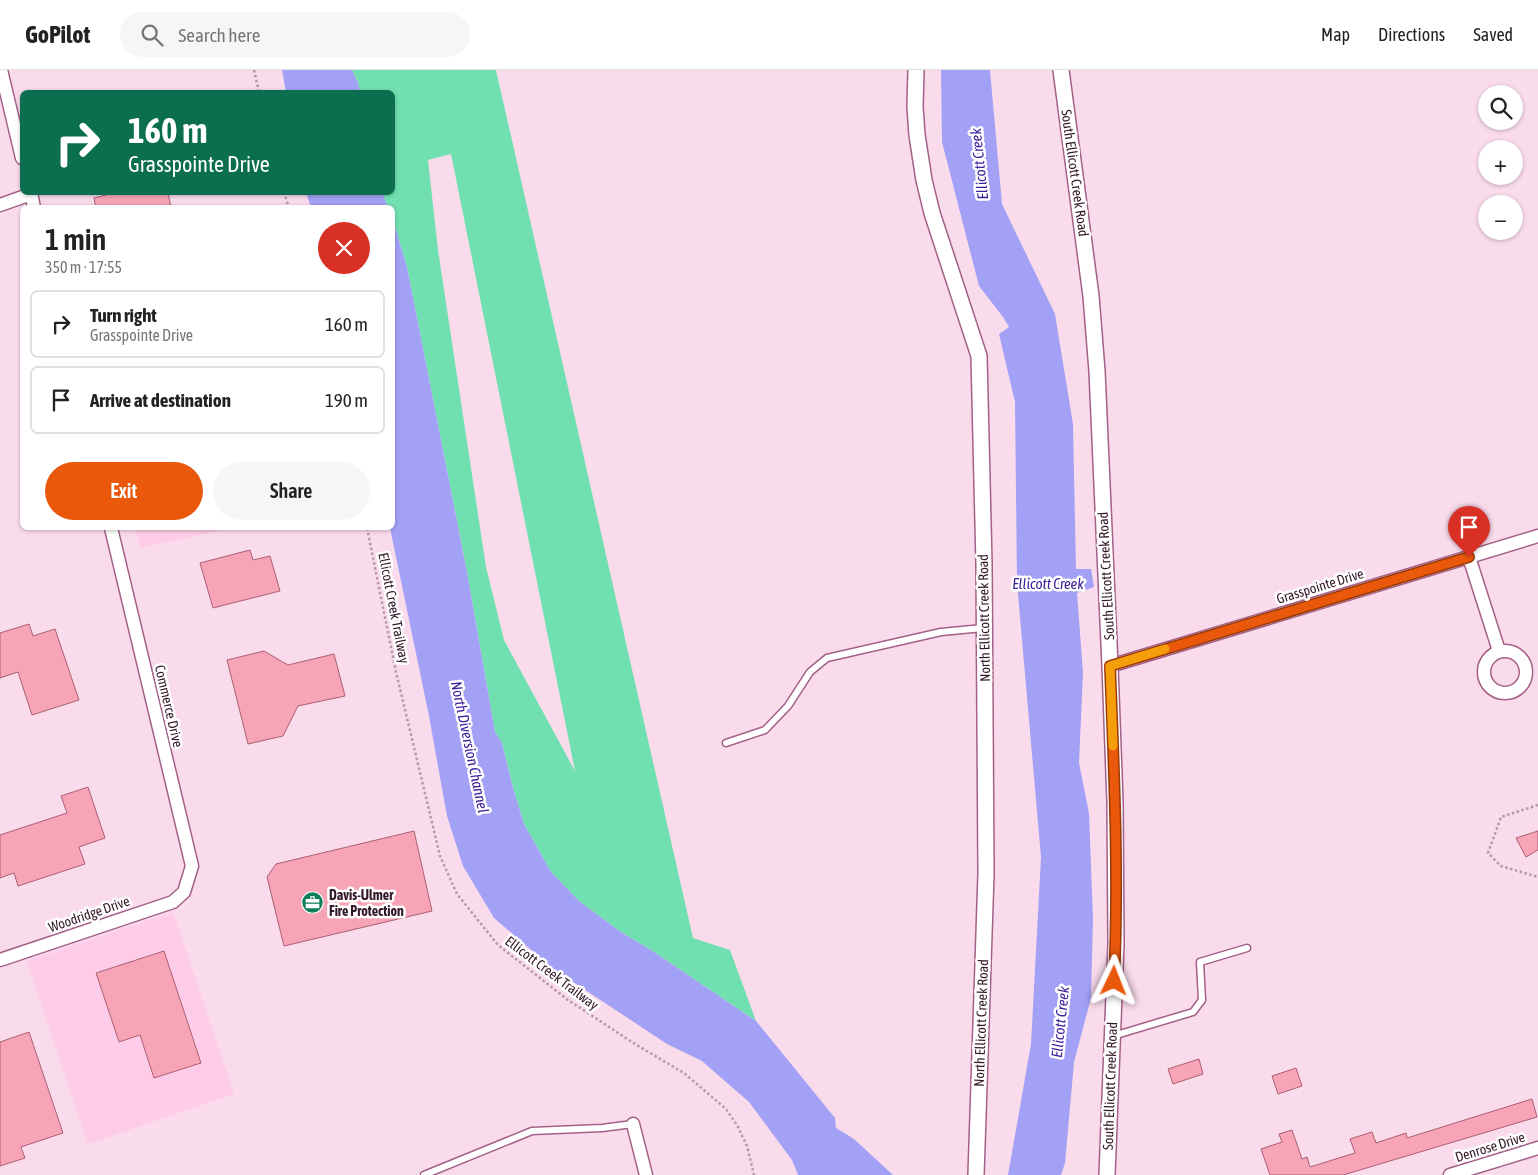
<!DOCTYPE html>
<html lang="en">
<head>
<meta charset="utf-8">
<style>
  body { margin:0; font-family:"Asap Condensed",sans-serif; background:#f6f6f6; color:#222; height:100vh; display:flex; flex-direction:column; font-size:19px; white-space:nowrap }
  * { box-sizing:border-box; margin:0 }
  p { font-size:16px; color:#767676 }
  .icon { flex:none; width:28px; height:28px; fill:none; stroke:currentColor; stroke-width:2; stroke-linecap:round; stroke-linejoin:round }
  .map { position:relative; flex:1; overflow:hidden }
  .sheet { position:absolute; left:20px; top:135px; width:375px; height:325px; display:flex; flex-direction:column; background:#fff; border-radius:8px; box-shadow:0 1px 4px #0004 }
  .sheet>* { flex:none }
  .hud { position:absolute; left:20px; top:20px; width:375px; height:105px; border-radius:8px; box-shadow:0 1px 4px #0004; background:#0b6e4f; color:#fff; overflow:hidden }
  .tools { position:absolute; left:1478px; top:15px; display:grid; gap:10px }
  .tools a { display:grid; place-items:center; width:45px; height:45px; border-radius:50%; background:#fff; box-shadow:0 1px 4px #0004; font-size:25px }
  .pin { position:absolute; display:grid; place-items:center; width:42px; height:42px; color:#fff; margin:-51px -21px; border-radius:50% 50% 50% 0; rotate:-45deg; box-shadow:0 0 5px #0007 }
  .pin .icon { rotate:45deg }
  .me { position:absolute; width:55px; margin:-28px; rotate:2deg; stroke-linejoin:round; filter:drop-shadow(0 0 4px #0008) }
  .turn { display:flex; align-items:center; gap:18px; height:105px; padding:0 25px; font-size:22px }
  .turn .icon { width:65px; height:65px; stroke-width:2.5 }
  .turn b { display:block; font-size:35px; line-height:42px }
  .round { display:grid; place-items:center; flex:none; width:52px; height:52px; border-radius:26px; background:#f6f6f6 }
  .summary { display:flex; align-items:center; justify-content:space-between; height:85px; padding:0 25px }
  h1 { font-size:30px; font-weight:600; line-height:38px }
  .cta { display:flex; gap:10px; margin-top:auto; padding:10px 25px }
  .cta a { flex:1; height:58px; border-radius:30px; background:#ea580c; color:#fff; font-size:20px; font-weight:600; line-height:58px; text-align:center }
  .cta a+a { background:#f6f6f6; color:#222 }
  ul { padding:0; list-style:none }
  li { display:flex; align-items:center; gap:15px; height:68px; margin:0 10px 8px; padding:0 15px; border:2px solid #e0e0e0; border-radius:8px }
  li div { flex:1 }
  li b { display:block; font-size:19px }
  li em { font-style:normal }
  header { display:flex; align-items:center; gap:30px; box-sizing:border-box; height:70px; padding:0 25px; background:#fff; border-bottom:1px solid #e0e0e0 }
  header strong { font-size:24px }
  nav { display:flex; gap:28px; margin-inline-start:auto; font-size:18px }
  .search { width:350px; height:45px; background:#f6f6f6; display:flex; align-items:center; gap:12px; box-sizing:border-box; padding:0 18px; border-radius:28px; color:#767676; font-size:19px }
  .map>svg:first-child { display:block }
</style>
</head>
<body>
<header>
<strong>GoPilot</strong>
<div class="search"><svg class="icon" aria-label="search" viewBox="0 0 24 24"><circle cx="10" cy="10" r="6"/><path d="M15 15l6 6"/></svg>Search here</div>
<nav><a>Map</a><a>Directions</a><a>Saved</a></nav>
</header>
<div class="map">
<svg width="1538" height="1105" viewBox="0 0 1538 1105">
  <rect width="100%" height="100%" fill="#fadbec"/>
  <g fill="#fecce8">
    <path d="M135,458H233L140,478Z"/>
    <path d="M173,842L234,1024L88,1074L27,891Z"/>
  </g>
  <path fill="#71e0b1" fill-rule="evenodd" d="M352,0H496L693,868L730,880L756,951L654,882L621,862L580,832L551,802L524,754L513,718L502,673L495,662L467,502L407,197L393,150L392,138L388,137L382,123L392,122V22H360L358,13ZM451,84L575,701L504,570L486,497L438,180L428,90Z"/>
  <g fill="#a3a1f6">
    <path d="M282,0H352L358,13L360,22H286Z"/>
    <path d="M941,0H990L1002,134L1055,244L1073,354L1076,499H1091L1094,517L1077,523L1083,603L1079,693L1089,743L1093,849L1091,928L1074,992L1065,1093L1061,1105H1008L1031,974L1041,787L1017,513L1015,332L999,264L1009,257L1003,247L979,216L942,72Z"/>
    <path d="M306,123H382L388,137H311Z"/>
    <path d="M393,150L407,197L467,502L495,662L502,673L513,718L524,754L551,802L580,832L621,862L654,882L756,951L835,1048L836,1058L854,1069L893,1105H798L792,1090L749,1032L702,991L667,974L552,898L494,848L463,796L447,746L429,646L390,458H392Z"/>
  </g>
  <g fill="#f7a4b7" stroke="#ab5f73">
    <path d="M117,122H168L171,138H96L94,128Z"/>
    <path d="M250,480L253,490L270,486L280,521L213,538L200,493Z"/>
    <path d="M29,554L33,566L55,559L79,630L32,645L18,602L0,608V563Z"/>
    <path d="M264,581L288,595L334,584L345,626L298,636L283,666L248,674L227,590Z"/>
    <path d="M88,717L105,768L79,777L85,794L18,816L14,803L0,808V765L67,743L61,726Z"/>
    <path d="M414,761L432,841L284,876L267,807L276,794Z"/>
    <path d="M1538,761V780L1526,787L1516,768Z"/>
    <path d="M164,881L201,993L154,1008L140,965L119,972L96,903Z"/>
    <path d="M29,962L63,1063L21,1077L25,1088L0,1096V972Z"/>
    <path d="M1199,989L1203,1004L1173,1014L1168,999Z"/>
    <path d="M1296,998L1302,1016L1278,1024L1272,1006Z"/>
    <path d="M1532,1029L1537,1047L1343,1105H1270L1261,1079L1282,1072L1279,1064L1292,1060L1302,1089L1307,1087L1310,1097L1355,1083L1350,1069L1372,1062L1376,1073L1406,1063L1407,1068Z"/>
  </g>
  <g fill="none" stroke-linecap="round" stroke-linejoin="round">
    <defs>
      <g id="service">
        <path d="M726,673L765,660L788,636L810,602L827,588L941,562L983,558"/>
        <path d="M1113,966L1193,942L1202,930L1200,892L1247,878"/>
        <path d="M424,1105L532,1061L602,1058L633,1054"/>
      </g>
      <g id="minor">
        <path d="M1,0L22,88"/>
        <path d="M31,122L34,138"/>
        <path d="M0,135L31,124"/>
        <path d="M1469,487L1499,581"/>
        <circle cx="1505" cy="602" r="21"/>
        <path d="M1110,596L1538,466"/>
        <path d="M0,890L173,832L184,822L192,796L111,458"/>
        <path d="M633,1054L646,1105"/>
        <path d="M1450,1105L1538,1078"/>
      </g>
      <g id="tertiary">
        <path d="M916,0L915,37L917,65L924,110L932,143L979,286L984,494L986,804L976,1105"/>
        <path d="M1061,0L1091,226L1097,301L1110,596L1115,732L1116,874L1107,1105"/>
      </g>
    </defs>
    <use href="#service" stroke="#a36088" stroke-width="9"/>
    <use href="#minor" stroke="#a36088" stroke-width="15"/>
    <use href="#tertiary" stroke="#a36088" stroke-width="18"/>
    <g stroke="#b597a8" stroke-width="2.5" stroke-dasharray="2.5 2.5" stroke-linecap="butt">
      <path d="M254,0L259,22"/>
      <path d="M284,122L289,138"/>
      <path d="M367,458L396,602L440,786L457,824L498,875L568,930L635,974L684,1003L726,1039L737,1055L747,1076L754,1105"/>
      <path d="M1538,735L1501,747L1488,783L1501,796L1538,807"/>
    </g>
    <use href="#service" stroke="#fff" stroke-width="6"/>
    <use href="#minor" stroke="#fff" stroke-width="12"/>
    <use href="#tertiary" stroke="#fff" stroke-width="15"/>
  </g>
  <g fill="none" stroke-linecap="round" stroke-linejoin="round">
    <defs>
      <path id="route" d="M1114,911C1119,806 1114,700 1110,596L1469,487"/>
    </defs>
    <use href="#route" stroke="#983908" stroke-width="12"/>
    <use href="#route" stroke="#ea580c" stroke-width="9"/>
    <path stroke="#f59e0b" stroke-width="9" d="M1113,676L1110,596L1165,579"/>
  </g>
  <defs>
    <symbol id="office-disc" viewBox="-11 -11 22 22"><circle r="9.5" fill="#0d7d59" stroke="#fff"/><path d="M-6-3h4V-5.5h4V-3h4V5H-6ZM-1-4.5V-3h2v-1.5ZM-6 0V1H6V0Z" fill="#fff"/></symbol>
  </defs>
  <g fill-rule="evenodd">
    <use href="#office-disc" x="300" y="820" width="25" height="25"/>
  </g>
  <g text-anchor="middle" dominant-baseline="central" stroke-width="5" stroke-linejoin="round" paint-order="stroke">
    <g font-size="14" fill="#331828" stroke="#fff">
      <text transform="translate(1075 103) rotate(82)">South Ellicott Creek Road</text>
      <text transform="translate(1106 506) rotate(-93)">South Ellicott Creek Road</text>
      <text transform="translate(1320 516) rotate(-17)">Grasspointe Drive</text>
      <text transform="translate(394 538) rotate(79)">Ellicott Creek Trailway</text>
      <text transform="translate(984 548) rotate(-91)">North Ellicott Creek Road</text>
      <text transform="translate(169 636) rotate(77)">Commerce Drive</text>
      <text transform="translate(89 844) rotate(-19)">Woodridge Drive</text>
      <text transform="translate(552 903) rotate(37)">Ellicott Creek Trailway</text>
      <text transform="translate(981 953) rotate(-88)">North Ellicott Creek Road</text>
      <text transform="translate(1110 1016) rotate(-88)">South Ellicott Creek Road</text>
      <text transform="translate(1490 1077) rotate(-17)">Denrose Drive</text>
    </g>
    <g font-size="14" font-weight="bold" fill="#331828" stroke="#fff" text-anchor="start">
      <text x="329" y="825">Davis-Ulmer<tspan x="329" dy="16">Fire Protection</tspan></text>
    </g>
    <g font-size="15" font-style="italic" fill="#3d209b" stroke="#fff">
      <text transform="translate(979 94) rotate(-96)">Ellicott Creek</text>
      <text x="1048" y="513">Ellicott Creek</text>
      <text transform="translate(470 677) rotate(78)">North Diversion Channel</text>
      <text transform="translate(1060 952) rotate(-84)">Ellicott Creek</text>
    </g>
  </g>
</svg>
<div class="tools">
<a><svg class="icon" aria-label="search" viewBox="0 0 24 24"><circle cx="10" cy="10" r="6"/><path d="M15 15l6 6"/></svg></a>
<a>+</a>
<a>−</a>
</div>
<div class="pin" style="left:1469px;top:487px;background:#d93025"><svg class="icon" aria-label="arrive" viewBox="0 0 24 24"><path d="M6 21V4h12l-3 4 3 4H6"/></svg></div>
<svg class="me" style="left:1114px;top:911px" viewBox="-20 -20 40 40"><path d="M0-17L14 15 0 8-14 15z" fill="#ea580c" stroke="#fff" stroke-width="4"/></svg>
<div class="hud">
<div class="turn"><svg class="icon" aria-label="right" viewBox="0 0 24 24"><path d="M7 20v-9h11M14 6l5 5-5 5"/></svg><div><b>160 m</b>Grasspointe Drive</div></div>
</div>
<section class="sheet">
<div class="summary"><div><h1>1 min</h1><p>350 m · 17:55</p></div><a class="round" style="background:#d93025;color:#fff"><svg class="icon" aria-label="close" viewBox="0 0 24 24"><path d="M6 6l12 12M18 6L6 18"/></svg></a></div>
<ul>
<li><svg class="icon" aria-label="right" viewBox="0 0 24 24"><path d="M7 20v-9h11M14 6l5 5-5 5"/></svg><div><b>Turn right</b><p>Grasspointe Drive</p></div><em>160 m</em></li>
<li><svg class="icon" aria-label="arrive" viewBox="0 0 24 24"><path d="M6 21V4h12l-3 4 3 4H6"/></svg><div><b>Arrive at destination</b></div><em>190 m</em></li>
</ul>
<div class="cta"><a>Exit</a><a>Share</a></div>
</section>
</div>
</body>
</html>
